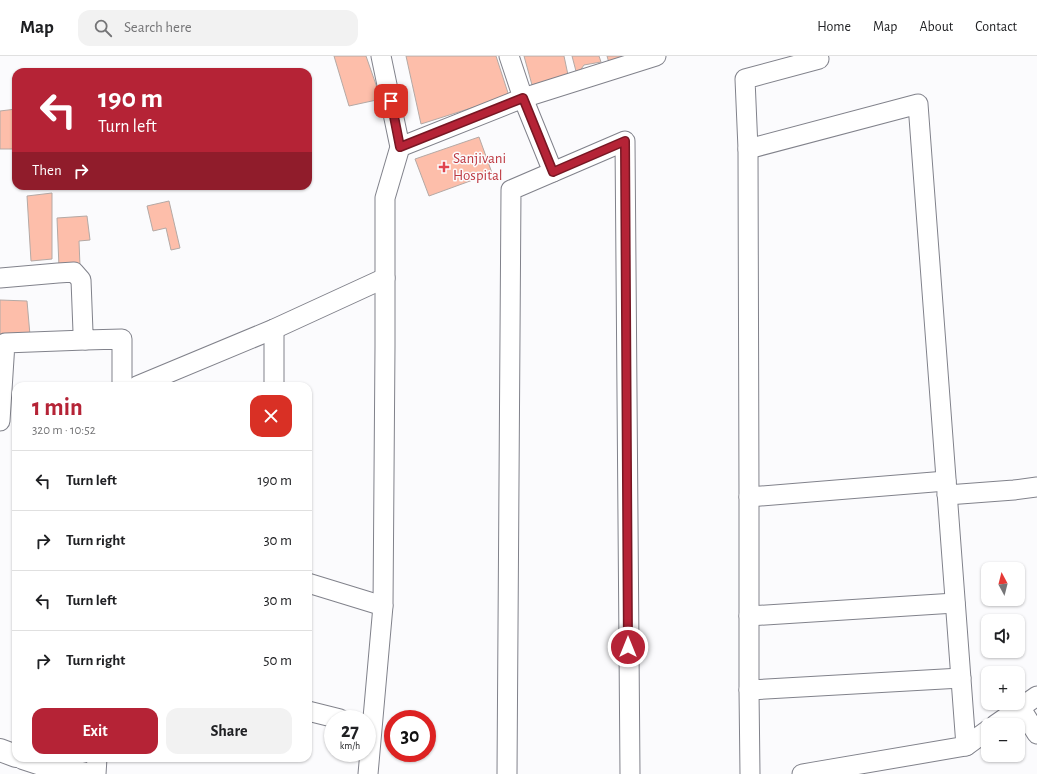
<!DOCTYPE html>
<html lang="en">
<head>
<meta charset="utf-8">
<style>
  body { margin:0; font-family:"Alegreya Sans",sans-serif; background:#f2f2f2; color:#202124; height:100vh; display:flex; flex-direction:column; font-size:15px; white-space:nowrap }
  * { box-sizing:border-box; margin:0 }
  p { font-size:13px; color:#757577 }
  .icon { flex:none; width:22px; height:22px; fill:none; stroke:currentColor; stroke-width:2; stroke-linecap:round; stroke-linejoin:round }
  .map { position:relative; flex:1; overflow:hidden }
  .side { position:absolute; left:12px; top:326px; width:300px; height:380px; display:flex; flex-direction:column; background:#fff; border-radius:12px; box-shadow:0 1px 3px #0004 }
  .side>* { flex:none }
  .banner { position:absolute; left:12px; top:12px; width:300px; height:122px; border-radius:12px; box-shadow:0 1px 3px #0004; background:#b52336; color:#fff; overflow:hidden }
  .needle { width:26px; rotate:353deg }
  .tools { position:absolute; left:981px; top:506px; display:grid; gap:8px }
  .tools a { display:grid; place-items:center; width:44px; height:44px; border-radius:8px; background:#fff; box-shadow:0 1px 3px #0004; font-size:20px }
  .speed { position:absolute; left:324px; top:654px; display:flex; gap:8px; font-size:20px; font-weight:700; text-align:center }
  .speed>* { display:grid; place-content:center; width:52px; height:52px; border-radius:50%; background:#fff; box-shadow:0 1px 3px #0004; line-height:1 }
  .speed small { font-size:10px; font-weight:400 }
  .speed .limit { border:6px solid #d22; background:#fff; color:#111 }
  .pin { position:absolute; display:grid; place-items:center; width:34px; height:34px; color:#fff; margin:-17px; border-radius:8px; box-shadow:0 2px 6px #0006 }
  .me { position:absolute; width:44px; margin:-22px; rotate:0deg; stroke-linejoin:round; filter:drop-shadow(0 0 3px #0008) }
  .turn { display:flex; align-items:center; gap:14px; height:84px; padding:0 20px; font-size:18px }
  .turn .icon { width:52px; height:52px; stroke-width:2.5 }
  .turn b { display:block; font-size:28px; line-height:34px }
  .then { display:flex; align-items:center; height:38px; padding:0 20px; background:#0003; gap:8px; font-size:15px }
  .round { display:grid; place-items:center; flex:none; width:42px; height:42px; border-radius:12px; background:#f2f2f2 }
  .overview { display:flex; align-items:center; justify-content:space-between; height:68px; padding:0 20px }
  h1 { font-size:24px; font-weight:700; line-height:30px; color:#b52336 }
  .button { display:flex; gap:8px; margin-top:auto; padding:8px 20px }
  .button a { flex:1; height:46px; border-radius:12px; background:#b52336; color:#fff; font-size:16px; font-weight:700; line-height:46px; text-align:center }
  .button a+a { background:#f2f2f2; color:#202124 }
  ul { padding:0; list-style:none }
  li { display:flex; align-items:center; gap:12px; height:60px; padding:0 20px; border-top:1px solid #e0e0e0 }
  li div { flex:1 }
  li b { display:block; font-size:15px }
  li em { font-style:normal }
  header { display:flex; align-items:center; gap:24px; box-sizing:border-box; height:56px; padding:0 20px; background:#fff; border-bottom:1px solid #e0e0e0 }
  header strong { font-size:19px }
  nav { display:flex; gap:22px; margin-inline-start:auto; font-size:14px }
  .search { width:280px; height:36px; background:#f2f2f2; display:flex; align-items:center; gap:10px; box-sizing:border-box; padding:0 14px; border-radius:12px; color:#757577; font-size:15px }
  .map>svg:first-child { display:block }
</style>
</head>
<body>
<header>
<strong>Map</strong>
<div class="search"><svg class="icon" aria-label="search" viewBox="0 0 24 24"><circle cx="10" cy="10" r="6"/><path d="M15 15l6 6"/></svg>Search here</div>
<nav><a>Home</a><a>Map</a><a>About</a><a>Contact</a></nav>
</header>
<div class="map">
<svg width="1037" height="718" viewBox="0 0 1037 718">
  <rect width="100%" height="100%" fill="#fbfbfd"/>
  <g fill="#fdbeaa" stroke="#b4a9a5">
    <path d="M334,0H366L381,43L349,50Z"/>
    <path d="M406,0H496L509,40L421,68Z"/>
    <path d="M524,0H564L568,19L532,29Z"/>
    <path d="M572,0H599L601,6L584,9L577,19Z"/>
    <path d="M607,0H627L609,7Z"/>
    <path d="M16,53V93H0V55Z"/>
    <path d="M479,81L492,117L429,140L415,103Z"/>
    <path d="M52,137V203L31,205L27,140Z"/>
    <path d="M169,145L180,192L171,194L166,172L153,175L147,150Z"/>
    <path d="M87,160L90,184L79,185L80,210L59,211L57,162Z"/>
    <path d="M0,244L27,245L30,279L0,286Z"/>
  </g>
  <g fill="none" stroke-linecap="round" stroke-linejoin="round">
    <defs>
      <g id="street">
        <path d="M509,0L523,42L656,0"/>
        <path d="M400,91L523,42L553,116"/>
        <path d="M748,93L918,48L966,690L802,718"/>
        <path d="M0,222L58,217L74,216L81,224L83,276L85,284L122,283V330"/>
        <path d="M137,330L274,273L385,222"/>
        <path d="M274,330V273"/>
        <path d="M0,365L5,287L85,284"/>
        <path d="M947,439L1014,434L1037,431"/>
        <path d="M749,441L946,425"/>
        <path d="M308,527L383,550"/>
        <path d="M749,560L955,547"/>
        <path d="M749,634L961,622"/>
        <path d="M1020,651L1037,678"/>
        <path d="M308,655L340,663"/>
        <path d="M995,669L1037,640"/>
        <path d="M966,690L988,674"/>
        <path d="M96,718L97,702"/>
        <path d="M368,718L383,550L385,290V142L400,91L381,0"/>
        <path d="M507,718L511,134L625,85L630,718"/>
        <path d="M750,718L749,634V441L748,93L745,23L819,3"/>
      </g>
      <g id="secondary">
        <path d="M0,694L16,700"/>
        <path d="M23,702L41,708L86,718"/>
      </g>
    </defs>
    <use href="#street" stroke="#81828b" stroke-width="21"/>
    <use href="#secondary" stroke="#81828b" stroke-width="24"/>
    <use href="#street" stroke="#fff" stroke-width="19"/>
    <use href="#secondary" stroke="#fff" stroke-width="22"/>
  </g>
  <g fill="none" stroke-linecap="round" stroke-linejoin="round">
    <defs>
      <path id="route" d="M391,45L400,91L523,42L553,116L625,85L628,591"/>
    </defs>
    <use href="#route" stroke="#761723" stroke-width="10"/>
    <use href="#route" stroke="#b52336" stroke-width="7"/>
  </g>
  <path fill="#e0444e" stroke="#fbfbfd" stroke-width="1.5" d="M442 105h4v4h4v4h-4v4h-4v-4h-4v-4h4z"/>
  <g text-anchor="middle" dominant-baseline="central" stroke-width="3" stroke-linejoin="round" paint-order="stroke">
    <g font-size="15" fill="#be3a42" stroke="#fbfbfd" text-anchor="start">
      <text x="453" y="102">Sanjivani<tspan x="453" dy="17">Hospital</tspan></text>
    </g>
  </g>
</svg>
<div class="tools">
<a><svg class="needle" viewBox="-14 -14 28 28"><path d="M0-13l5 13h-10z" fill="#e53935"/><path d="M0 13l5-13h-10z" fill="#757577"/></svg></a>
<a><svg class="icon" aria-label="sound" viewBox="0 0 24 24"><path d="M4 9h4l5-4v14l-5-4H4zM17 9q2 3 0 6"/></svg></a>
<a>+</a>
<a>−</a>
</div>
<div class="speed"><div>27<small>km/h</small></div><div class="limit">30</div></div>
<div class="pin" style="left:391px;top:45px;background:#d93025"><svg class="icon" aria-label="arrive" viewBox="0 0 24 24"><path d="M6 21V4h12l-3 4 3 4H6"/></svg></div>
<svg class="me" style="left:628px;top:591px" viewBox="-20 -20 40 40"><circle r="17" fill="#b52336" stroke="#fff" stroke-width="3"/><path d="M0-11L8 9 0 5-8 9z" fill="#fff"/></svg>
<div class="banner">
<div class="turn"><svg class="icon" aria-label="left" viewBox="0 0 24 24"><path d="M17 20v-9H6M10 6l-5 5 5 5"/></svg><div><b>190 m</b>Turn left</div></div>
<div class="then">Then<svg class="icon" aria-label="right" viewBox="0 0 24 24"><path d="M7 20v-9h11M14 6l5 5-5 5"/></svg></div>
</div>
<section class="side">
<div class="overview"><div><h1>1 min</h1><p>320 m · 10:52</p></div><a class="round" style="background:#d93025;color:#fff"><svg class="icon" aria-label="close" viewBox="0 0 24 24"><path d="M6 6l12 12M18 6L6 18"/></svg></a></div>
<ul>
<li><svg class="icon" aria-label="left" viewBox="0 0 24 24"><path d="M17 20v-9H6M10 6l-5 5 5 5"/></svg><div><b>Turn left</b></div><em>190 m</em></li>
<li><svg class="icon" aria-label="right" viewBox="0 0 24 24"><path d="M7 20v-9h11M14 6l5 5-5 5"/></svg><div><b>Turn right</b></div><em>30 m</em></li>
<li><svg class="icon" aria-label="left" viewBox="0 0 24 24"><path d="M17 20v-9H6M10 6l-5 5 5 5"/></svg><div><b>Turn left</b></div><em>30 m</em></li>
<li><svg class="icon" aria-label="right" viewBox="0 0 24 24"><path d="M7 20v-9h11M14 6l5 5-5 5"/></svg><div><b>Turn right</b></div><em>50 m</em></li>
</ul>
<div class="button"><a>Exit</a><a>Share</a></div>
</section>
</div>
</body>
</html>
